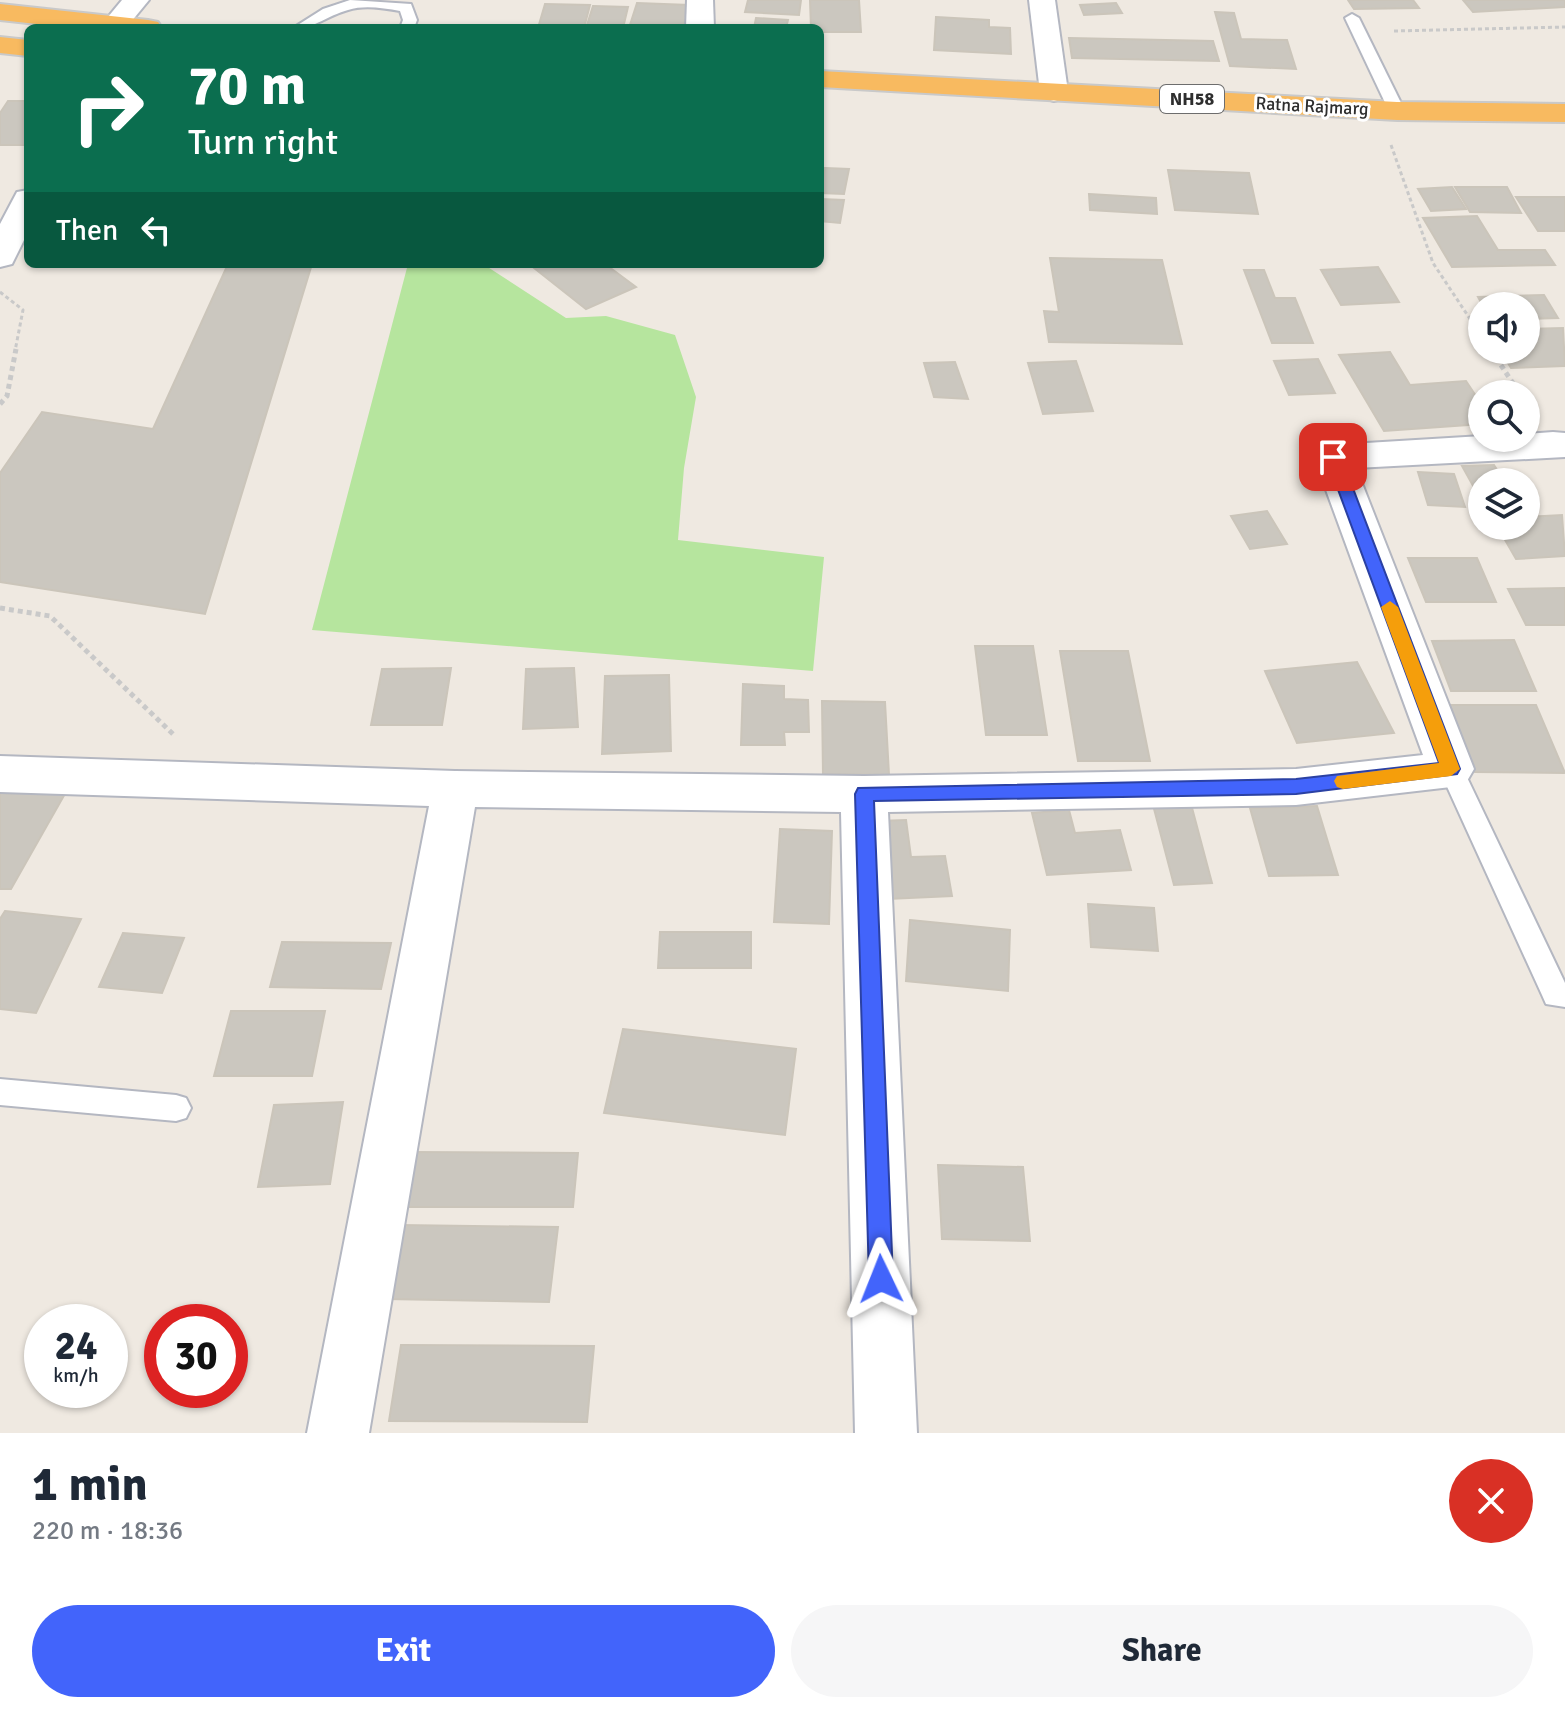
<!DOCTYPE html>
<html lang="en">
<head>
<meta charset="utf-8">
<style>
  body { margin:0; font-family:Signika,sans-serif; background:#f6f6f7; color:#1f2937; height:100vh; display:flex; flex-direction:column; font-size:30px; white-space:nowrap }
  * { box-sizing:border-box; margin:0 }
  p { font-size:26px; color:#747a83 }
  .icon { flex:none; width:44px; height:44px; fill:none; stroke:currentColor; stroke-width:2; stroke-linecap:round; stroke-linejoin:round }
  .map { position:relative; height:1433px; overflow:hidden }
  .side { display:flex; flex-direction:column; background:#fff; flex:1 }
  .side>* { flex:none }
  .banner { position:absolute; left:24px; top:24px; width:800px; height:244px; border-radius:12px; box-shadow:0 2px 6px #0004; background:#0b6e4f; color:#fff; overflow:hidden }
  .tools { position:absolute; left:1468px; top:292px; display:grid; gap:16px }
  .tools a { display:grid; place-items:center; width:72px; height:72px; border-radius:50%; background:#fff; box-shadow:0 2px 6px #0004; font-size:40px }
  .speed { position:absolute; left:24px; top:1304px; display:flex; gap:16px; font-size:40px; font-weight:700; text-align:center }
  .speed>* { display:grid; place-content:center; width:104px; height:104px; border-radius:50%; background:#fff; box-shadow:0 2px 6px #0004; line-height:1 }
  .speed small { font-size:20px; font-weight:400 }
  .speed .limit { border:12px solid #d22; background:#fff; color:#111 }
  .pin { position:absolute; display:grid; place-items:center; width:68px; height:68px; color:#fff; margin:-34px; border-radius:16px; box-shadow:0 4px 12px #0006 }
  .me { position:absolute; width:88px; margin:-44px; rotate:358deg; stroke-linejoin:round; filter:drop-shadow(0 0 6px #0008) }
  .turn { display:flex; align-items:center; gap:28px; height:168px; padding:0 32px; font-size:36px }
  .turn .icon { width:104px; height:104px; stroke-width:2.5 }
  .turn b { display:block; font-size:56px; line-height:68px }
  .then { display:flex; align-items:center; height:76px; padding:0 32px; background:#0003; gap:16px; font-size:30px }
  .round { display:grid; place-items:center; flex:none; width:84px; height:84px; border-radius:42px; background:#f6f6f7 }
  .summary { display:flex; align-items:center; justify-content:space-between; height:136px; padding:0 32px }
  h1 { font-size:48px; font-weight:800; line-height:60px }
  .action { display:flex; gap:16px; margin-top:auto; padding:16px 32px }
  .action a { flex:1; height:92px; border-radius:48px; background:#4264fb; color:#fff; font-size:32px; font-weight:800; line-height:92px; text-align:center }
  .action a+a { background:#f6f6f7; color:#1f2937 }
  .map>svg:first-child { display:block }
</style>
</head>
<body>
<div class="map">
<svg width="1565" height="1433" viewBox="0 0 1565 1433">
  <rect width="100%" height="100%" fill="#efe9e1"/>
  <path fill="#b6e59e" d="M408,264H483L566,318L606,316L675,335L696,397L684,468L678,540L824,557L813,671L312,630Z"/>
  <g fill="#cbc7bf" stroke="#cbc5ba" stroke-width="2">
    <path d="M748,0H801L799,15L745,12Z"/>
    <path d="M810,0H859L861,32H820V28H811Z"/>
    <path d="M1348,0H1413L1419,8L1354,9Z"/>
    <path d="M1463,0H1565V7L1473,12Z"/>
    <path d="M637,3L689,5L683,28H629Z"/>
    <path d="M1116,3L1122,13L1084,15L1080,5Z"/>
    <path d="M545,4L590,5L584,28H538Z"/>
    <path d="M593,6L628,7L623,28H586Z"/>
    <path d="M1215,12L1234,13L1241,39L1287,40L1296,69L1230,66Z"/>
    <path d="M936,17L989,20V27L1010,28L1011,54L934,50Z"/>
    <path d="M756,18L773,19L788,20L786,28H754Z"/>
    <path d="M1069,38L1213,41L1219,61L1072,58Z"/>
    <path d="M8,101H28V145H0V113Z"/>
    <path d="M825,168L849,169L844,194L820,193Z"/>
    <path d="M1168,170L1249,173L1258,214L1175,210Z"/>
    <path d="M1452,187L1466,209L1431,211L1418,189Z"/>
    <path d="M1455,187H1507L1521,213L1470,212Z"/>
    <path d="M1089,194L1156,198L1157,214L1090,210Z"/>
    <path d="M1516,197H1565V231H1538Z"/>
    <path d="M820,199L844,200L840,223L820,221Z"/>
    <path d="M1477,216L1498,250H1545L1555,265L1452,267L1423,218Z"/>
    <path d="M1050,258L1162,260L1182,344L1049,342L1044,311L1059,312Z"/>
    <path d="M228,264H312L205,614L0,582V473L42,412L153,429Z"/>
    <path d="M529,264H605L636,287L586,309Z"/>
    <path d="M1378,267L1399,302L1341,305L1321,270Z"/>
    <path d="M1244,270H1264L1275,298H1295L1313,343H1272Z"/>
    <path d="M1544,295L1558,318L1526,319V306H1483L1478,297Z"/>
    <path d="M1563,328L1565,366L1511,368L1500,350H1526V329Z"/>
    <path d="M1390,352L1410,385L1466,381L1482,405V424L1384,431L1339,355Z"/>
    <path d="M1318,359L1335,393L1289,395L1274,361Z"/>
    <path d="M1076,361L1093,411L1043,414L1028,363Z"/>
    <path d="M955,362L968,399L934,397L924,363Z"/>
    <path d="M1494,465L1505,482H1482V502L1462,466Z"/>
    <path d="M1418,472L1454,474L1465,507L1428,505Z"/>
    <path d="M1267,511L1287,544L1250,549L1231,516Z"/>
    <path d="M1562,515L1565,556L1516,559L1497,526H1526V517Z"/>
    <path d="M1408,558H1477L1496,602H1426Z"/>
    <path d="M1565,588V625H1526L1508,589Z"/>
    <path d="M1514,640L1536,691H1451L1432,641Z"/>
    <path d="M975,646H1033L1047,735H986Z"/>
    <path d="M1060,651H1128L1150,761H1078Z"/>
    <path d="M1357,662L1394,733L1297,743L1265,671Z"/>
    <path d="M451,668L442,725H371L382,669Z"/>
    <path d="M574,668L578,727L523,729L526,669Z"/>
    <path d="M669,675L671,751L602,754L605,676Z"/>
    <path d="M743,684L784,686V699L808,700L809,732H784L785,745H741Z"/>
    <path d="M822,701L885,702L889,775L823,774Z"/>
    <path d="M1450,705H1536L1565,773L1475,772Z"/>
    <path d="M0,791L66,792L11,889H0Z"/>
    <path d="M1191,804L1212,883L1174,885L1153,805Z"/>
    <path d="M1317,806L1338,875L1269,876L1250,808Z"/>
    <path d="M1069,810L1075,833L1120,830L1131,870L1047,875L1032,813Z"/>
    <path d="M906,820L911,857L945,856L952,896L888,899L879,821Z"/>
    <path d="M780,829L832,831L829,924L774,922Z"/>
    <path d="M1088,904L1154,908L1158,951L1091,947Z"/>
    <path d="M5,911L81,919L36,1013L0,1009V919Z"/>
    <path d="M910,920L1010,930L1008,991L906,981Z"/>
    <path d="M660,932H751V968H658Z"/>
    <path d="M123,933L184,938L162,993L99,987Z"/>
    <path d="M282,942L391,943L381,989L270,987Z"/>
    <path d="M231,1011H325L312,1076H214Z"/>
    <path d="M623,1029L796,1049L785,1135L604,1113Z"/>
    <path d="M343,1102L330,1184L258,1187L274,1105Z"/>
    <path d="M410,1152L578,1153L573,1207H401Z"/>
    <path d="M938,1165L1023,1167L1030,1241L942,1239Z"/>
    <path d="M399,1225L558,1227L549,1302L387,1299Z"/>
    <path d="M401,1345L594,1346L587,1422L389,1421Z"/>
  </g>
  <g fill="none" stroke-linecap="round" stroke-linejoin="round">
    <defs>
      <g id="service">
        <path d="M350,0L411,4L417,20L414,28H400L403,20L400,11C383,8 364,5 348,10C326,16 317,28 293,28L323,9Z"/>
        <path d="M1352,14L1359,18L1405,111L1403,114L1397,116L1389,111L1345,18Z"/>
        <path d="M1451,759L1460,762L1463,769L1565,983V1007L1546,1004L1542,995L1439,769L1442,762Z"/>
        <path d="M0,1079L176,1095L186,1098L191,1108L186,1118L176,1121L0,1105Z"/>
      </g>
      <g id="minor">
        <path d="M122,0H149L126,28H106L103,23Z"/>
        <path d="M687,0H713L714,28H686Z"/>
        <path d="M1029,0H1055L1068,92L1064,98L1054,101L1044,98L1040,92Z"/>
        <path d="M28,190V232L12,264L0,267V224L17,192Z"/>
        <path d="M1553,432L1565,433V457L1356,468L1474,769L1467,781L1451,787L1296,805L888,812L917,1433H855L841,812L475,807L369,1433H307L429,806L0,792V756L455,771L864,776L1296,769L1423,755L1314,457L1320,448L1333,445L1482,436L1526,438V434Z"/>
      </g>
      <g id="trunk">
        <path d="M0,4L148,20L158,22L162,28H74L0,20Z"/>
        <path d="M0,37L28,40V56L0,53Z"/>
        <path d="M820,71L1397,102L1565,104V122L1397,120L820,87Z"/>
      </g>
    </defs>
    <use href="#service" stroke="#b4b7c1" stroke-width="4"/>
    <use href="#minor" stroke="#b4b7c1" stroke-width="4"/>
    <use href="#trunk" stroke="#c9c9c9" stroke-width="4"/>
    <g stroke="#c9c9c9" stroke-width="3" stroke-dasharray="4 3" stroke-linecap="butt">
      <path d="M1394,31L1565,27"/>
      <path d="M1391,145L1433,263L1482,337"/>
      <path d="M0,292L23,310L15,351"/>
    </g>
    <g stroke="#c9c9c9" stroke-width="5" stroke-dasharray="5 4" stroke-linecap="butt">
      <path d="M1491,350L1520,394"/>
      <path d="M0,404L7,396L16,349"/>
      <path d="M0,608L50,616L174,735"/>
    </g>
    <use href="#service" fill="#fff" fill-rule="evenodd"/>
    <use href="#minor" fill="#fff" fill-rule="evenodd"/>
    <use href="#trunk" fill="#f8ba60" fill-rule="evenodd"/>
  </g>
  <path fill="#4264fb" stroke="#2b41a3" stroke-width="2" d="M1333,452L1341,457L1460,769L1457,774L1296,794L874,801L893,1279L889,1287L881,1291L872,1287L869,1279L855,794L858,788L1296,779L1439,763L1326,457Z"/>
  <path fill="#f59e0b" d="M1390,601L1398,607L1460,769L1451,776L1343,789L1337,787L1334,781L1337,776L1439,763L1381,607Z"/>
  <g text-anchor="middle" dominant-baseline="central" stroke-width="6" stroke-linejoin="round" paint-order="stroke">
    <rect fill="#fff" stroke="#6d6d6d" stroke-width="2" x="1160" y="85" width="64" height="28" rx="6"/>
    <g font-size="18" font-weight="bold" fill="#2e2e2e">
      <text x="1192" y="99">NH58</text>
    </g>
    <g font-size="18" fill="#2e2e2e" stroke="#fff">
      <text transform="translate(1312 106) rotate(3)">Ratna Rajmarg</text>
    </g>
  </g>
</svg>
<div class="tools">
<a><svg class="icon" aria-label="sound" viewBox="0 0 24 24"><path d="M4 9h4l5-4v14l-5-4H4zM17 9q2 3 0 6"/></svg></a>
<a><svg class="icon" aria-label="search" viewBox="0 0 24 24"><circle cx="10" cy="10" r="6"/><path d="M15 15l6 6"/></svg></a>
<a><svg class="icon" aria-label="layers" viewBox="0 0 24 24"><path d="M12 4l9 5-9 5-9-5zM3 14l9 5 9-5"/></svg></a>
</div>
<div class="speed"><div>24<small>km/h</small></div><div class="limit">30</div></div>
<div class="pin" style="left:1333px;top:457px;background:#d93025"><svg class="icon" aria-label="arrive" viewBox="0 0 24 24"><path d="M6 21V4h12l-3 4 3 4H6"/></svg></div>
<svg class="me" style="left:881px;top:1279px" viewBox="-20 -20 40 40"><path d="M0-17L14 15 0 8-14 15z" fill="#4264fb" stroke="#fff" stroke-width="4"/></svg>
<div class="banner">
<div class="turn"><svg class="icon" aria-label="right" viewBox="0 0 24 24"><path d="M7 20v-9h11M14 6l5 5-5 5"/></svg><div><b>70 m</b>Turn right</div></div>
<div class="then">Then<svg class="icon" aria-label="left" viewBox="0 0 24 24"><path d="M17 20v-9H6M10 6l-5 5 5 5"/></svg></div>
</div>
</div>
<section class="side">
<div class="summary"><div><h1>1 min</h1><p>220 m · 18:36</p></div><a class="round" style="background:#d93025;color:#fff"><svg class="icon" aria-label="close" viewBox="0 0 24 24"><path d="M6 6l12 12M18 6L6 18"/></svg></a></div>
<div class="action"><a>Exit</a><a>Share</a></div>
</section>
</body>
</html>
